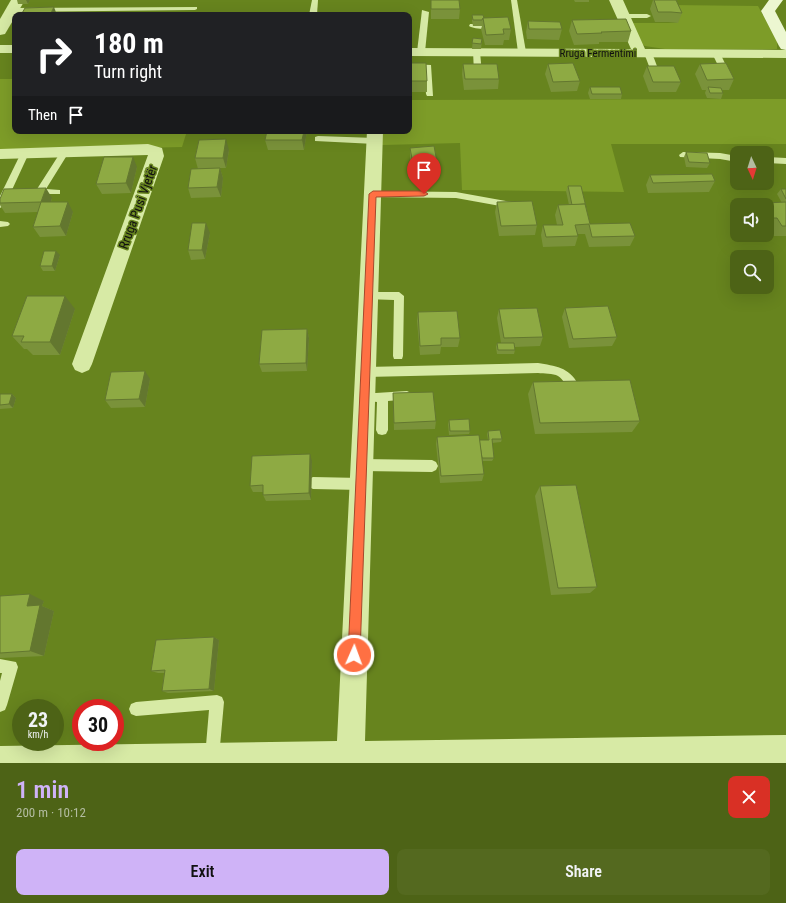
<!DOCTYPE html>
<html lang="en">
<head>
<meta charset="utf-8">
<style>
  body { margin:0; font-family:"Roboto Condensed",sans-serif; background:#54691f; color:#f1f3f6; height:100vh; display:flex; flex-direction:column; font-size:15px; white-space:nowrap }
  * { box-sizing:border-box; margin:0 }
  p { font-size:13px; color:#b3bca1 }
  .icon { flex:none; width:22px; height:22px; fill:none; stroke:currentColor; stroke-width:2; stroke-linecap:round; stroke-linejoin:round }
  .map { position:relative; height:763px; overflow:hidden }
  .side { display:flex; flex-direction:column; background:#4d6316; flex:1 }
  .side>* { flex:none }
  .banner { position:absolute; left:12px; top:12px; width:400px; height:122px; border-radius:8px; box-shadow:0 4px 16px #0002; background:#202124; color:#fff; overflow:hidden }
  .needle { width:26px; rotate:176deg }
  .tools { position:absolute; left:730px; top:146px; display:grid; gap:8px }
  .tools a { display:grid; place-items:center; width:44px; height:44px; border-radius:8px; background:#4d6316; box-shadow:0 4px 16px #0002; font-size:20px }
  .speed { position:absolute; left:12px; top:699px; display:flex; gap:8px; font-size:20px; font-weight:700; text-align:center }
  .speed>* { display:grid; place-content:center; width:52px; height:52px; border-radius:50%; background:#4d6316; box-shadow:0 4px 16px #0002; line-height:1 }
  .speed small { font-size:10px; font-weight:400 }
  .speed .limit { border:6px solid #d22; background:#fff; color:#111 }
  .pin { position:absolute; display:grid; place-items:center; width:34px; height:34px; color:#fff; margin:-41px -17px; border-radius:50% 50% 50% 0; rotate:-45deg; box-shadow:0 0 4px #0007 }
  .pin .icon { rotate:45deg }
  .me { position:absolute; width:44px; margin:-22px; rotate:2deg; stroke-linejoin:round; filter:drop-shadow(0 0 3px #0008) }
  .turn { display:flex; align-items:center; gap:14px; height:84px; padding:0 16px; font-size:18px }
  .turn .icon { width:52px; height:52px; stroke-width:2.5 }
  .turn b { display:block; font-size:28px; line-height:34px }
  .then { display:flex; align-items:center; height:38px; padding:0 16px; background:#0003; gap:8px; font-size:15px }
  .round { display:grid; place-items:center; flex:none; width:42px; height:42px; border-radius:8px; background:#54691f }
  .head { display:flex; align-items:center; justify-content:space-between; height:68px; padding:0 16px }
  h1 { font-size:24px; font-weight:600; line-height:30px; color:#cfb3f7 }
  .action { display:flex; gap:8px; margin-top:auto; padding:8px 16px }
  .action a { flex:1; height:46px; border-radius:8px; background:#cfb3f7; color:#111; font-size:16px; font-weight:600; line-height:46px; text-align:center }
  .action a+a { background:#54691f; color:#f1f3f6 }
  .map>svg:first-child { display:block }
</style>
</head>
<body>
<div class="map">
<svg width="786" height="763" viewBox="0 0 786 763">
  <rect width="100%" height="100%" fill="#67841e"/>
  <g fill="#7d9c28">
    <path d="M670,5L758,6L777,41V49H665L645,46L637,41L633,23H677Z"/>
    <path d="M0,79H15V131H187L182,147L0,151Z"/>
    <path d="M786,99V144H611L624,192L462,190L460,143L382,145V131H409V100Z"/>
  </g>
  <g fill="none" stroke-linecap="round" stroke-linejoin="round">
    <g fill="#d7eaa5" fill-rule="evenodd">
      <path d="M312,0H318L317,15H309Z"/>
      <path d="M511,0H517L526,52L522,54L518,52Z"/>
      <path d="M197,7V9L195,10L12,12L8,10L12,8Z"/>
      <path d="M422,10L429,12L425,52L421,54L417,52Z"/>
      <path d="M620,14H647L651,16L647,18H620Z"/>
      <path d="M470,24H497L501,26C495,30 475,30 469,26Z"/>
      <path d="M473,50L480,52L482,74L478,76L474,74Z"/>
      <path d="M645,51L652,53L660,74L659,76L652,74L644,53Z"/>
      <path d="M713,51L720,53L731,76L730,78L723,76L712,53Z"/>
      <path d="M409,64L431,65L433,96H427L426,94L424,69L409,68Z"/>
      <path d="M318,136L375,138L379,141L375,144L315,141V137Z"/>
      <path d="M65,149L69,152L46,189L60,190V194H31V190L37,189L62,150Z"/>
      <path d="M25,150L29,153L5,205L0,208V196L21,153Z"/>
      <path d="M683,152L720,153L737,156V162L720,159L680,157L679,155Z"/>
      <path d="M767,157L786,158V164L767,163Z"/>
      <path d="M373,191L456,192L512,202L517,205L512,208L456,198L373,197L368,194Z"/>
      <path d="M0,221L8,222L10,224L8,226L0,227Z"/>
      <path d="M369,292H399L404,296L403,356L402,359H394L393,356L394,300L365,299L364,296L365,293Z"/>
      <path d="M538,363C555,366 569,367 578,384L576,387C566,391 565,380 558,376C553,373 544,374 538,373L366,377L362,375L361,372L362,369L366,367Z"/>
      <path d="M407,391L411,393L413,396L411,399L388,401V430L386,434L382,435L378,434L376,430L377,402L360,400L358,397L360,394Z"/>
      <path d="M362,459L432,460L436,462L438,466L436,470L432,472L362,471L358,469L356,465L358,461Z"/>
      <path d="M313,477L361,478L365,480L367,484L365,488L361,490L313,489L309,487L307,483L309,479Z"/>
      <path d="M0,659L16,662L18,667L7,705L5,710L0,712V681L2,673H0Z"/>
      <path d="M217,695L222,697L224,702L219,757L216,763L207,762L205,757L209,710L136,716L131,714L129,709L131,704L136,702Z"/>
    </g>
    <g fill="#d7eaa5" fill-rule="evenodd">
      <path d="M11,0H25L5,34L0,35V19Z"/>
      <path d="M609,0H623L645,49L786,50V58L409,56V48L631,49Z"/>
      <rect x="0" y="45" width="15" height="8"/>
      <path d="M367,131H383L365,741L786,735V763H0V746L337,741Z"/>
      <path d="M148,144L162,148L164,156L92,364L89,370L82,373L75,370L72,364L148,155L0,159V149Z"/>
    </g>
    <path fill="#ecf7d1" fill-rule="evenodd" d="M769,0H783L775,11L786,32V50L781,49L779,46L761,11Z"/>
  </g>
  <g fill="#7a923a">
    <path d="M17,0H30L28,4H18Z"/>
    <path d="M431,0H459L460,9L459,19H431Z"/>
    <path d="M574,0H589V2H575Z"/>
    <path d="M653,0H676L682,13L678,23L668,22H655L650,9Z"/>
    <path d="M472,15L484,18L511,29L509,40H504L503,45H485L481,29L482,26H473L472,21Z"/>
    <path d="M572,20L631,31L628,42H599V44L574,45L569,31Z"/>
    <path d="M528,21L562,29L559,40L527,39L526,32Z"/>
    <path d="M473,38L482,39L481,49H472Z"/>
    <path d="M409,63L427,81V92H410V101H409Z"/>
    <path d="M463,64L499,79L498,89L464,90L462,74Z"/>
    <path d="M548,64L580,81L577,91L551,92L545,74Z"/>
    <path d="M700,64L734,79L729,90H722L723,93L721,99L707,98L705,93L706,90H702L695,74Z"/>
    <path d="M647,66L681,82L676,92H649L643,76Z"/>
    <path d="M590,87L622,94L621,99H590L588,93Z"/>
    <path d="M267,131H307L304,150H268L265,140Z"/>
    <path d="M410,148L437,162L436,172H435V177L413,179L410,158Z"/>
    <path d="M229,150L226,168H220L223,178L221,197L191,198L188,188L198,169L195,158Z"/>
    <path d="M686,152L710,163L707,168L686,167L684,157Z"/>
    <path d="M137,167L131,193L102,194L96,184Z"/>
    <path d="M650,175L715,181L709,192L648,193L646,185Z"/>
    <path d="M568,186L590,224L635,236L630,246L589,247L585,234H578V236L575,246L543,247L541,235L543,225H557L555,215L558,205H569L566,191Z"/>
    <path d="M781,189H786V236H774L770,228H767V205H763L764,203H782L777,194Z"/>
    <path d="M52,198L51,202L73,212L66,236L40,237L33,227L38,212L5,213L0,205V199Z"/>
    <path d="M497,202L537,225L535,235L499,236L495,212Z"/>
    <path d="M210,233L205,259L191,260L188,250Z"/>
    <path d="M60,255L55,271H43L40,266Z"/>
    <path d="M565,308L617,337L612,346L569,348L562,317Z"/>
    <path d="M75,309L60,355H33L27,349H24L12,336Z"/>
    <path d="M499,309L543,337L540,346L515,347V350L514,354H497L496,347L497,343H501L497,318Z"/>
    <path d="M418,312L460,338L458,347H441L440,354L420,355L417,321Z"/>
    <path d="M307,329L309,338L307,371L262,372L259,364Z"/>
    <path d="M150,379L145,407L111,408L105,400Z"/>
    <path d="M533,382L640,421L632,432L535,434L528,394Z"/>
    <path d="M393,393L436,421L435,429L394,430Z"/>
    <path d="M0,394H12L16,398L13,408L0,409Z"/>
    <path d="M449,420L470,431L469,434L449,435L448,424Z"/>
    <path d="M488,431L502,439L501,442L492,443L494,458L492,461H482L484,474L482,481L440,483L436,444L437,437L479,440H488L487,434Z"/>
    <path d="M312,461L311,500L266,501L263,495V492H253L250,486Z"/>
    <path d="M540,486L597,587L590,593L551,595L535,496Z"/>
    <path d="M0,596L44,601L42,606L54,611L44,656L0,658Z"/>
    <path d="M214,637L219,640L214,691L168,693L162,691L164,673H158L151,671Z"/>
  </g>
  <g fill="#63772f">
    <path d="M26,0H30L28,4Z"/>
    <path d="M54,7L57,15H50Z"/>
    <path d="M304,131H307L304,150L302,140Z"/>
    <path d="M226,139L229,150L226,168L223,158Z"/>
    <path d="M133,157L137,167L131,193L126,183Z"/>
    <path d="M220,168L223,178L221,197L217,187Z"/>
    <path d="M46,188L52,198L48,212L41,202Z"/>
    <path d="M68,202L73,212L66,236L60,226Z"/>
    <path d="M206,223L210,233L205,259L202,250Z"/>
    <path d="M56,251L60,255L55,271L52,266Z"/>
    <path d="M65,296L75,309L60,355L50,342Z"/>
    <path d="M307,329L309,338L307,371L306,363Z"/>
    <path d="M145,371L150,379L145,407L139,399Z"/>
    <path d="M12,394L16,398L13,408L9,404Z"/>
    <path d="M310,454L312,461L311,500L309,493Z"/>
    <path d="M30,594L44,601L42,606L54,611L44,656L30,651L27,606Z"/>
    <path d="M214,637L219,640L214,691L209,689Z"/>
  </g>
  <g fill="#8eaa43" stroke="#63772f">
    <path d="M431,0H459L460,9H431Z"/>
    <path d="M654,0H676L682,13L671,12H658Z"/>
    <path d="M54,7L50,15H21L25,8Z"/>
    <rect x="320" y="13" width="22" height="2"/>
    <path d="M472,15H483L484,18H483L482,20H473Z"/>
    <path d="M508,17L511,29H503L504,34L486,35L483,18Z"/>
    <path d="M626,19L631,31L601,32L602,33L577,34L572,20Z"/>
    <path d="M528,21L560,22L562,29H529Z"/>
    <path d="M473,38L482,39L481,44L472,43Z"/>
    <path d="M409,63H426L427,81H409Z"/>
    <path d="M573,63L580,81L553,82L548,64Z"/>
    <path d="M726,63L734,79L707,80L700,64Z"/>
    <path d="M463,64H497L499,79H465Z"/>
    <path d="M647,66H674L681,82H653Z"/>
    <path d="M590,87H620L622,94H592Z"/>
    <path d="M708,87L721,88L723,93H710Z"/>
    <path d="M267,131H304L302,140H265Z"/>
    <path d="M226,139L223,158H195L199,140Z"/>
    <path d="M434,146L437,162H434L436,167L414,169L410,148Z"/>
    <path d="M686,152L707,153L710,163L689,162Z"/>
    <path d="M104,157H133L126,183L96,184Z"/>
    <path d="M220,168L217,187L188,188L191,169Z"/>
    <path d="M712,174L715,181L653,183L650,175Z"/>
    <path d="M568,186H581L586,207L585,204L572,205Z"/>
    <path d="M46,188L41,202L0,203V199L4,189Z"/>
    <path d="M781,189H786V199Z"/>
    <path d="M532,201L537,225L501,226L497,202Z"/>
    <path d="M41,202H68L60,226L33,227Z"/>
    <path d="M786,202V226H782L777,218H771L767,208V205H765L764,203Z"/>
    <path d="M585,204L590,224L630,223L635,236L592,237L589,224L575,225L578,236L546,237L543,225H563L558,205Z"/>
    <path d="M192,223H206L202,250H188Z"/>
    <path d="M44,251H56L52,266H40Z"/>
    <path d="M27,296H65L50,342H21L24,336H12Z"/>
    <path d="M608,306L617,337L573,339L565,308Z"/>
    <path d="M537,308L543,337L504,338L499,309Z"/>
    <path d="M457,311L460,338H441V345L420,346L418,312Z"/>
    <path d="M307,329L306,363L259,364L262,330Z"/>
    <path d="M497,343H514L515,350H498Z"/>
    <path d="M145,371L139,399L105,400L111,372Z"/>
    <path d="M630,380L640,421L540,423L533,382Z"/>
    <path d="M433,392L436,421L394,423L393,393Z"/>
    <path d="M0,394H12L9,404L0,405Z"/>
    <path d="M469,419L470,431H450L449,420Z"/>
    <path d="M500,430L502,439H492L494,458H482L479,440H489L488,431Z"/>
    <path d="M479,435L484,474L441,476L437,437Z"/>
    <path d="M310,454L309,493L263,495V485L250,486L252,456Z"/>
    <path d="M576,485L597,587L558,588L540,486Z"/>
    <path d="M30,594L27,606L40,605L30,651L0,653V596Z"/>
    <path d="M214,637L209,689L162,691L165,670L151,671L156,640Z"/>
  </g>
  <path fill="#ff7043" stroke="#a6492c" d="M373,191H424L428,194L424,196L376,197L360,655L358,659L354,661L350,659L348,655L369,194Z"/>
  <g text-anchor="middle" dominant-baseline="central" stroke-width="3" stroke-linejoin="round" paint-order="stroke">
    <g font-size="11" fill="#111" stroke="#67841e">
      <text x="598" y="53">Rruga Fermentimi</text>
    </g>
    <g font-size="13" fill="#111" stroke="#67841e">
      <text transform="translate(138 207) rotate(-70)">Rruga Pusi Vjetër</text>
    </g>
  </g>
</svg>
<div class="tools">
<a><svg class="needle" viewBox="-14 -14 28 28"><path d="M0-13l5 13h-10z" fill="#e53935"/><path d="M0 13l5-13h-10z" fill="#b3bca1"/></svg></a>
<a><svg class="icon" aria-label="sound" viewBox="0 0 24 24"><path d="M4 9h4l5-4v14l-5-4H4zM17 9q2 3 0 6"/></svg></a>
<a><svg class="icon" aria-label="search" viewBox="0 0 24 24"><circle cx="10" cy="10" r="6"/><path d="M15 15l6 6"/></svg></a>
</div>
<div class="speed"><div>23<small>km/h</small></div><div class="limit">30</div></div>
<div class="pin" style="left:424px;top:194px;background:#d93025"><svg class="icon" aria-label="arrive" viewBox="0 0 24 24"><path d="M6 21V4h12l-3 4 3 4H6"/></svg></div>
<svg class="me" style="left:354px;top:655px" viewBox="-20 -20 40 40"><circle r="17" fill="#ff7043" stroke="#fff" stroke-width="3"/><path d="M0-11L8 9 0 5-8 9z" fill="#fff"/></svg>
<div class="banner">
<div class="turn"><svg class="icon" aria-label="right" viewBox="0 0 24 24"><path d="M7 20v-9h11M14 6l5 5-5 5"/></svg><div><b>180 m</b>Turn right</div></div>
<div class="then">Then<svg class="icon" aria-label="arrive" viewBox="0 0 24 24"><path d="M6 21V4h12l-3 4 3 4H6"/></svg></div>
</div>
</div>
<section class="side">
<div class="head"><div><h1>1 min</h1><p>200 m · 10:12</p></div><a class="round" style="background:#d93025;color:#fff"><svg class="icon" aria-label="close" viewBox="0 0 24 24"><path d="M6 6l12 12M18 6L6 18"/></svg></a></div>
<div class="action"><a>Exit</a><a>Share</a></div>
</section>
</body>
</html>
